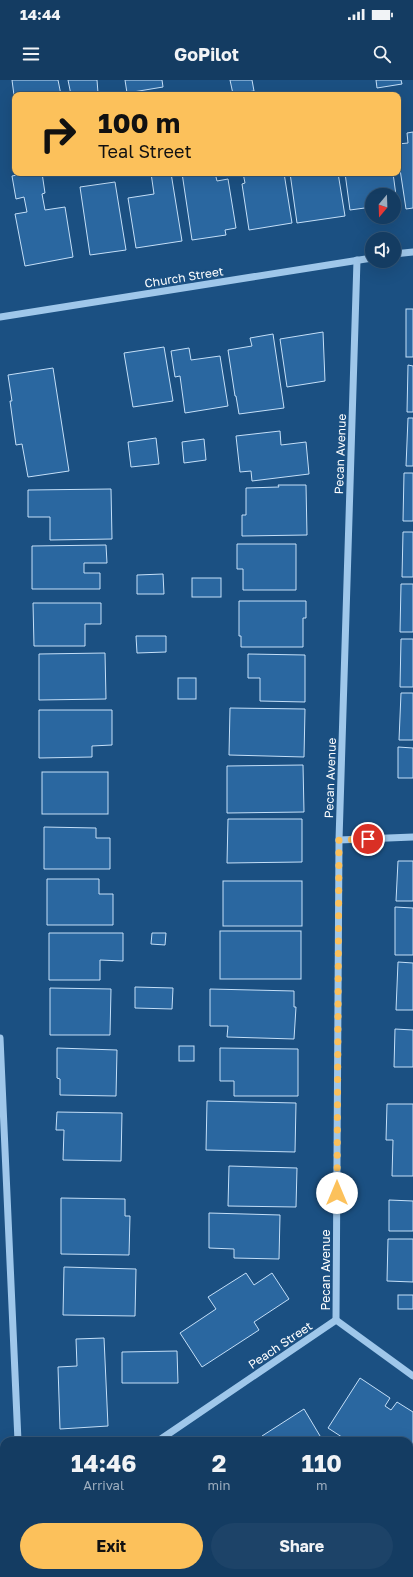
<!DOCTYPE html>
<html lang="en">
<head>
<meta charset="utf-8">
<style>
  body { margin:0; font-family:"Golos Text",sans-serif; background:#1d4368; color:#f1f3f6; height:100vh; display:flex; flex-direction:column; font-size:15px; white-space:nowrap }
  * { box-sizing:border-box; margin:0 }
  p { font-size:13px; color:#9dadbe }
  .icon { flex:none; width:22px; height:22px; fill:none; stroke:currentColor; stroke-width:2; stroke-linecap:round; stroke-linejoin:round }
  .map { position:relative; flex:1; overflow:hidden }
  .panel { position:absolute; left:0px; top:1357px; width:413px; height:140px; display:flex; flex-direction:column; background:#143c62; border-radius:12px 12px 0 0; box-shadow:0 4px 16px #0002,0 0 0 1px #335677 }
  .panel>* { flex:none }
  .guide { position:absolute; left:12px; top:12px; width:389px; height:84px; border-radius:8px; box-shadow:0 4px 16px #0002,0 0 0 1px #335677; background:#fcc15b; color:#111; overflow:hidden }
  .needle { width:26px; rotate:199deg }
  .controls { position:absolute; left:365px; top:108px; display:grid; gap:8px }
  .controls a { display:grid; place-items:center; width:36px; height:36px; border-radius:50%; background:#143c62; box-shadow:0 4px 16px #0002,0 0 0 1px #335677; font-size:20px }
  .pin { position:absolute; display:grid; place-items:center; width:34px; height:34px; color:#fff; margin:-17px; border:2px solid #fff; border-radius:50%; box-shadow:0 1px 4px #0007 }
  .me { position:absolute; width:44px; margin:-22px; rotate:0deg; stroke-linejoin:round; filter:drop-shadow(0 0 3px #0008) }
  .turn { display:flex; align-items:center; gap:14px; height:84px; padding:0 20px; font-size:18px }
  .turn .icon { width:52px; height:52px; stroke-width:2.5 }
  .turn b { display:block; font-size:28px; line-height:34px }
  .eta { display:flex; justify-content:space-evenly; align-items:center; height:68px; text-align:center }
  .eta b { font-size:24px; font-weight:700; line-height:28px }
  .action { display:flex; gap:8px; margin-top:auto; padding:8px 20px }
  .action a { flex:1; height:46px; border-radius:24px; background:#fcc15b; color:#111; font-size:16px; font-weight:700; line-height:46px; text-align:center }
  .action a+a { background:#1d4368; color:#f1f3f6 }
  .status { display:flex; justify-content:space-between; align-items:center; height:28px; padding:0 20px; background:#143c62; direction:ltr }
  .status svg { height:11px; fill:currentColor }
  header { display:flex; justify-content:space-between; align-items:center; height:52px; padding:0 20px; background:#143c62; font-size:18px; font-weight:700 }
  .map>svg:first-child { display:block }
</style>
</head>
<body>
<div class="status"><b>14:44</b><svg viewBox="0 0 49 12"><path d="M0 12V9h3v3zM5 12V6h3v6zM10 12V3h3v9zM15 12V0h3v12zM26 1h20v11H26zM47 4h2v5h-2z"/></svg></div>
<header><svg class="icon" aria-label="menu" viewBox="0 0 24 24"><path d="M4 6h16M4 12h16M4 18h16"/></svg>GoPilot<svg class="icon" aria-label="search" viewBox="0 0 24 24"><circle cx="10" cy="10" r="6"/><path d="M15 15l6 6"/></svg></header>
<div class="map">
<svg width="413" height="1497" viewBox="0 0 413 1497">
  <rect width="100%" height="100%" fill="#1b5082"/>
  <g fill="#2a67a0" stroke="#c4dff8">
    <path d="M12,0H58L61,15H15V23Z"/>
    <path d="M68,0H97L98,13L71,15Z"/>
    <path d="M125,0H162L163,7L127,13Z"/>
    <path d="M230,0H252L254,11L233,14Z"/>
    <path d="M376,0H401L402,4L377,8Z"/>
    <path d="M413,52V128L406,129L398,76V64L408,63L407,53Z"/>
    <path d="M27,93H42L45,113L42,114L45,130L65,127L73,177L25,186L15,134L27,132L24,117L16,119L12,96Z"/>
    <path d="M151,93H171L182,161L136,168L128,118L154,114Z"/>
    <path d="M182,93H215L217,101L228,99L236,148L225,150L226,155L192,160Z"/>
    <path d="M243,93H284L292,143L249,150L242,104L245,103Z"/>
    <path d="M290,93H338L345,136L297,143Z"/>
    <path d="M345,93H393L397,123H394V115H372V127L350,130Z"/>
    <path d="M115,102L126,170L90,175L80,107Z"/>
    <rect x="406" y="229" width="7" height="48"/>
    <path d="M323,252L325,301L287,307L280,259Z"/>
    <path d="M273,254L284,328L239,334L236,316H235L228,270L252,266L250,258Z"/>
    <path d="M164,267L173,321L133,327L124,273Z"/>
    <path d="M189,268L191,280L220,276L228,326L185,333L180,296L175,297L171,271Z"/>
    <path d="M408,285L413,286V332H407Z"/>
    <path d="M53,288L69,391L28,397L22,364L16,365L10,321H12L8,295Z"/>
    <path d="M408,338H413V386H406Z"/>
    <path d="M280,351L281,365L306,362L309,394L252,401L251,391L240,392L236,356Z"/>
    <path d="M156,358L159,384L131,387L128,362Z"/>
    <path d="M204,359L206,380L184,383L182,362Z"/>
    <path d="M404,393H413V441H403Z"/>
    <path d="M278,405H306L307,455L242,456V435H246V408L279,407Z"/>
    <path d="M111,409L112,459L50,460V437H28V410Z"/>
    <path d="M403,452H413V497H402Z"/>
    <path d="M237,464H296V510H243V489H237Z"/>
    <path d="M106,465L107,483H84V493H100V509H32V466Z"/>
    <path d="M163,494L164,514H137V495Z"/>
    <rect x="192" y="498" width="29" height="19"/>
    <path d="M401,504H413V552H400Z"/>
    <path d="M239,521H306V538H303V567H241V556H239Z"/>
    <path d="M33,523H101V544H85V566H34Z"/>
    <path d="M136,556H166V572L137,573Z"/>
    <path d="M401,559H413V607H400Z"/>
    <path d="M105,573L106,619L39,620V574Z"/>
    <path d="M248,574L305,575V622L260,621V598H248Z"/>
    <rect x="178" y="598" width="18" height="21"/>
    <path d="M401,613H413V660H399Z"/>
    <path d="M230,628L305,629L304,677L229,675Z"/>
    <path d="M39,630H112V665L92,666V677L39,678Z"/>
    <path d="M398,667L413,668V698H398Z"/>
    <path d="M303,685L304,732L227,733V686Z"/>
    <rect x="42" y="692" width="66" height="42"/>
    <path d="M228,739H302V782L227,783Z"/>
    <path d="M44,747L96,748V758H110V789H44Z"/>
    <path d="M398,781H413V821H396Z"/>
    <path d="M47,799H99V814H113V845H47Z"/>
    <rect x="223" y="801" width="79" height="45"/>
    <path d="M395,827L413,828V875H395Z"/>
    <rect x="220" y="851" width="81" height="48"/>
    <path d="M49,853H123V881L100,880V900H49Z"/>
    <path d="M152,853H166L165,865L151,864Z"/>
    <path d="M398,882L413,883V930H396Z"/>
    <path d="M135,907L173,908L172,929L135,928Z"/>
    <path d="M50,908L111,909L110,955H50Z"/>
    <path d="M210,909L294,911V927H296L294,959L227,957L228,946H210Z"/>
    <path d="M395,949L413,950V987H394Z"/>
    <rect x="179" y="966" width="15" height="15"/>
    <path d="M57,968L117,970L116,1016L60,1015V999L57,998Z"/>
    <path d="M220,968L298,969V1016H234V1001H220Z"/>
    <path d="M207,1021L296,1023L295,1072L206,1070Z"/>
    <path d="M387,1024H413V1096H392L393,1060H386Z"/>
    <path d="M57,1032L122,1033L121,1081L63,1080L64,1050H56Z"/>
    <path d="M229,1086L297,1088L296,1127L228,1126Z"/>
    <path d="M61,1118L125,1119V1136H130L129,1175L61,1174Z"/>
    <path d="M389,1120L413,1121V1151H389Z"/>
    <path d="M209,1133L280,1135L279,1179L234,1178V1169L209,1168Z"/>
    <path d="M388,1159H413V1202L387,1201Z"/>
    <path d="M64,1187L136,1189L135,1236L63,1235Z"/>
    <path d="M246,1193L254,1205L272,1193L289,1219L254,1242L259,1250L202,1287L180,1253L216,1229L208,1217Z"/>
    <rect x="398" y="1215" width="15" height="14"/>
    <path d="M104,1258L108,1346L60,1349L58,1287L77,1286L76,1259Z"/>
    <path d="M177,1271L178,1303H122V1272Z"/>
    <path d="M360,1298L390,1318L385,1326L391,1330L397,1322L413,1332V1378L409,1376V1361H348L328,1348Z"/>
    <path d="M304,1329L323,1361H266L262,1356Z"/>
    <path d="M80,1493H86L88,1497H74Z"/>
    <path d="M90,1493H140L134,1497H93Z"/>
    <path d="M157,1493H191L185,1497H159Z"/>
    <path d="M375,1493H409L412,1497H369Z"/>
  </g>
  <g fill="none" stroke-linecap="round" stroke-linejoin="round">
    <g stroke="#9fc7ea" stroke-width="7">
      <path d="M394,174L413,172"/>
      <path d="M0,237L372,178"/>
      <path d="M339,760L413,757"/>
      <path d="M0,958L18,1361"/>
      <path d="M336,1240L339,760L357,180"/>
      <path d="M336,1240L413,1296"/>
      <path d="M158,1361L336,1240"/>
      <path d="M0,1469L4,1466"/>
    </g>
  </g>
  <g fill="none" stroke-linecap="round" stroke-linejoin="round">
    <path stroke="#fcc15b" stroke-width="7" stroke-dasharray="0 12.6" d="M337,1113L339,760L368,759"/>
  </g>
  <g text-anchor="middle" dominant-baseline="central" stroke-width="4" stroke-linejoin="round" paint-order="stroke">
    <g font-size="12" fill="#fff" stroke="#1b5082">
      <text transform="translate(184 197) rotate(-9)">Church Street</text>
      <text transform="translate(340 374) rotate(-88)">Pecan Avenue</text>
      <text transform="translate(330 698) rotate(-88)">Pecan Avenue</text>
      <text transform="translate(325 1190) rotate(-90)">Pecan Avenue</text>
      <text transform="translate(280 1265) rotate(-34)">Peach Street</text>
    </g>
  </g>
</svg>
<div class="controls">
<a><svg class="needle" viewBox="-14 -14 28 28"><path d="M0-13l5 13h-10z" fill="#e53935"/><path d="M0 13l5-13h-10z" fill="#9dadbe"/></svg></a>
<a><svg class="icon" aria-label="sound" viewBox="0 0 24 24"><path d="M4 9h4l5-4v14l-5-4H4zM17 9q2 3 0 6"/></svg></a>
</div>
<div class="pin" style="left:368px;top:759px;background:#d93025"><svg class="icon" aria-label="arrive" viewBox="0 0 24 24"><path d="M6 21V4h12l-3 4 3 4H6"/></svg></div>
<svg class="me" style="left:337px;top:1113px" viewBox="-20 -20 40 40"><circle r="19" fill="#fff"/><path d="M0-13L10 11 0 6-10 11z" fill="#fcc15b"/></svg>
<div class="guide">
<div class="turn"><svg class="icon" aria-label="right" viewBox="0 0 24 24"><path d="M7 20v-9h11M14 6l5 5-5 5"/></svg><div><b>100 m</b>Teal Street</div></div>
</div>
<section class="panel">
<div class="eta">
<div><b>14:46</b><p>Arrival</p></div>
<div><b>2</b><p>min</p></div>
<div><b>110</b><p>m</p></div>
</div>
<div class="action"><a>Exit</a><a>Share</a></div>
</section>
</div>
</body>
</html>
